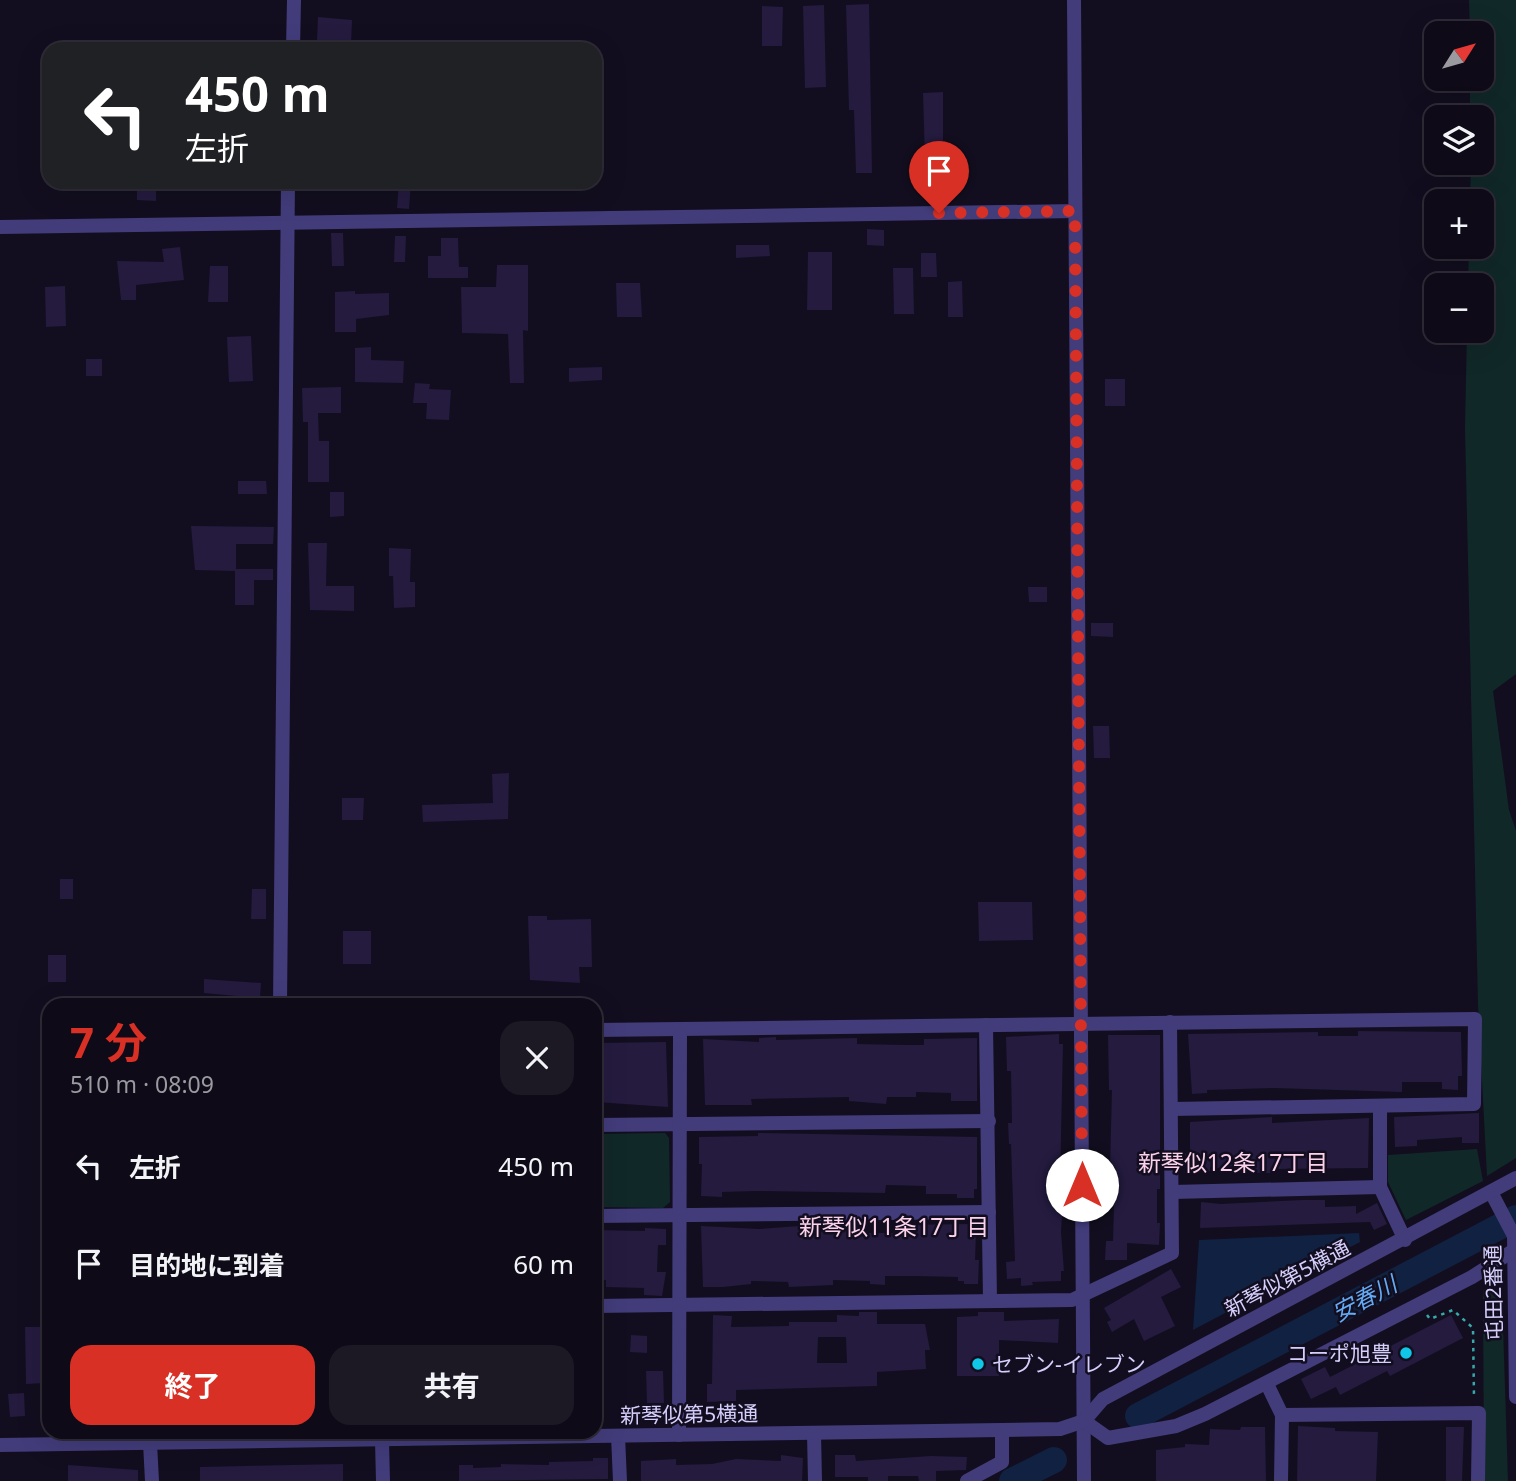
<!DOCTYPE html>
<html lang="ja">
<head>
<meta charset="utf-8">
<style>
  body { margin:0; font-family:"Noto Sans","Noto Sans JP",sans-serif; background:#1c1824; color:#f1f3f6; height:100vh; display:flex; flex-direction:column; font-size:26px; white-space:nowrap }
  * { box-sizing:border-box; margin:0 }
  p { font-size:23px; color:#9b9aa1 }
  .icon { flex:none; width:38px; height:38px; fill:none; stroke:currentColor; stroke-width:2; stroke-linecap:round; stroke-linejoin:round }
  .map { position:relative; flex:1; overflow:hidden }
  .details { position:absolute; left:42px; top:998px; width:560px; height:441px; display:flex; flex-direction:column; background:#0e0a17; border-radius:21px; box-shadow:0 7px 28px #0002,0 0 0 2px #2e2b36 }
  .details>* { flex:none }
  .hud { position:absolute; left:42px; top:42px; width:560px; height:147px; border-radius:21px; box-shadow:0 7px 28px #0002,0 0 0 2px #2e2b36; background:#202124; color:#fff; overflow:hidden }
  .needle { width:46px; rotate:53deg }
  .fabs { position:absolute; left:1424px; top:21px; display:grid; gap:14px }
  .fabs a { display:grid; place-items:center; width:70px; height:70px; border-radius:14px; background:#0e0a17; box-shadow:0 7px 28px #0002,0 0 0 2px #2e2b36; font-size:35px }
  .pin { position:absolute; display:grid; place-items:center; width:60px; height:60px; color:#fff; margin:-72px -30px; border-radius:50% 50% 50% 0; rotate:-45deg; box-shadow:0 0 7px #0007 }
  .pin .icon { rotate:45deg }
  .me { position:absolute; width:77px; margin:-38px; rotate:0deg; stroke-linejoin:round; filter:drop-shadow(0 0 5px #0008) }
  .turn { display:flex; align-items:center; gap:24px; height:147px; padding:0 28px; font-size:32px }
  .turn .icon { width:91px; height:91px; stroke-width:2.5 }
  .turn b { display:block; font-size:49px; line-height:60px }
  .round { display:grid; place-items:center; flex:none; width:74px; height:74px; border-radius:21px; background:#1c1824 }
  .headline { display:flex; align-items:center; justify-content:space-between; height:119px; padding:0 28px }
  h1 { font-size:42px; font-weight:700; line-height:52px; color:#d93025 }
  .cta { display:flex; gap:14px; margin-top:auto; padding:14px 28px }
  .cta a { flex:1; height:80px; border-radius:21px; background:#d93025; color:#fff; font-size:28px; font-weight:700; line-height:80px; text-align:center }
  .cta a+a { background:#1c1824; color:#f1f3f6 }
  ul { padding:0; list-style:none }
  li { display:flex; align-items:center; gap:21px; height:98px; padding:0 28px }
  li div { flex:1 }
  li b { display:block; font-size:26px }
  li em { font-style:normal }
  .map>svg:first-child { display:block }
</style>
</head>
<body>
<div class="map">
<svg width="1516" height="1481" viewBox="0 0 1516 1481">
  <rect width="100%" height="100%" fill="#120e1f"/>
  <g fill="#112828">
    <path d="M1469,0H1516V674L1493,691L1509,810L1516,831V1158L1487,1176L1478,1004L1465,428L1467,331H1482V285H1468L1469,247H1482V201H1470L1471,163H1482V117H1470V79H1482V33H1470Z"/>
    <path d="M665,1133L669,1138L670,1202L663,1208L595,1207V1134Z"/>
    <path d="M1477,1149L1483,1181L1406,1220L1388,1182V1155Z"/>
    <path d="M1488,1286L1502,1295L1508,1481H1484L1483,1291Z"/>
  </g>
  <path fill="#102141" d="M1359,1233L1360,1242L1193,1330L1199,1240Z"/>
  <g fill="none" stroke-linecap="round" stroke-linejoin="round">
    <g stroke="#102141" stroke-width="26">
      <path d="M1138,1416L1516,1218"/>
      <path d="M1012,1481L1054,1460"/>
    </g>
  </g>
  <g fill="#241b3f" fill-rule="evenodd">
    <path d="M869,4L872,173H856L854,110H849L846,5Z"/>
    <path d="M824,5L826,87L805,88L803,6Z"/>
    <path d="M762,6L783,7L782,46H762Z"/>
    <path d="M318,17L352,20L351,43L317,40Z"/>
    <path d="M943,92V160H925L923,93Z"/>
    <path d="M399,182H411L409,209L397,208Z"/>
    <path d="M137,185H156V201L137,200Z"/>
    <path d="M867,229L884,230V246L867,245Z"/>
    <path d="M331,233H343L344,266H332Z"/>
    <path d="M395,236H406L405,262H394Z"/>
    <path d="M441,238H458L459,267H468V278H428V256H441Z"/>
    <path d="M736,245H769L770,256L736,258Z"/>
    <path d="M180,247L184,280L136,285V300H121L117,261L164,262L162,249Z"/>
    <path d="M808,252H832V310H807Z"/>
    <path d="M921,253H936L937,277H921Z"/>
    <path d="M497,265H528V331L523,330L524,383H510L508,334L462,333L461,287H496Z"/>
    <path d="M210,266H228V302H208Z"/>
    <path d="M893,268H913L914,314H894Z"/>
    <path d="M962,281L963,317H948V282Z"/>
    <path d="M616,283H640L642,317H617Z"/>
    <path d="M65,286L66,326L46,327L45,287Z"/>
    <path d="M355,291V294L389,293V315L356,319V332H335V292Z"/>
    <path d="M251,336L253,381L229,382L227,337Z"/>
    <path d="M371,347V360L404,361L403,383L355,382V348Z"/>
    <rect x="86" y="359" width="16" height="17"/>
    <path d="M602,367V380L569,382V368Z"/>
    <rect x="1105" y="379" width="20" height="27"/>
    <path d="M415,383L430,384L429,389L451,390L449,420L426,419L427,403H413Z"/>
    <path d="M341,387V413H318L319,441H329V482H308V422H303L302,388Z"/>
    <path d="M238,481H266L267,494H238Z"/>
    <path d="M330,492H344V516L330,517Z"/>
    <path d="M191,526L274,527L273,544H236V569H273V580H254V605H235V571L195,570Z"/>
    <path d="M308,543H327L326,586H354V611L310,610Z"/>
    <path d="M389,548L411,549L410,582H415V607L394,608L393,576H389Z"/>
    <path d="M1028,587H1047V602H1029Z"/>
    <path d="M1091,623H1113V637L1091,636Z"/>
    <path d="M1093,726H1109L1110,758H1094Z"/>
    <path d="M509,773L508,819L423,822L422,805L493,803L492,774Z"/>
    <path d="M342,798H364L363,820H342Z"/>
    <rect x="60" y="879" width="13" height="20"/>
    <path d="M252,889H266V919H251Z"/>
    <path d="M978,902H1032L1033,940L979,941Z"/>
    <path d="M528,916H547V920L591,919L592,967H579L580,983L530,980Z"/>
    <rect x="343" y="931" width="28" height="33"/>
    <rect x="48" y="955" width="18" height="27"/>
    <path d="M204,979L261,983L260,998L204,993Z"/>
    <path d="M1358,1031L1461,1032L1462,1076H1458V1090L1442,1089V1082H1402V1092L1274,1088L1207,1090V1093L1192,1094L1188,1034L1318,1032V1036H1358Z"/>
    <path d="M1059,1034V1044H1063L1060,1181H1064L1061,1232L1064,1271H1061V1281L1032,1282L1033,1285L1021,1286V1278L1007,1279L1006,1262L1015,1261L1011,1144H1009L1008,1123H1012L1011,1071H1007L1006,1037Z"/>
    <path d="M1108,1035H1160V1189H1157V1223H1160L1159,1245L1127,1243V1260H1105L1106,1241H1113L1114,1206H1109L1112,1090H1109Z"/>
    <path d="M776,1037V1040L857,1038V1044L903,1045H924V1039L977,1038V1101H951V1093L916,1092V1097H887L886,1104L849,1101V1097L751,1099L752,1105H705L703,1039L759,1042V1038Z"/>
    <path d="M666,1042L668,1107L596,1102L595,1043Z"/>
    <path d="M1479,1113V1143H1462V1137L1417,1140V1146L1395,1147L1394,1117Z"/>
    <path d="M1272,1117V1123L1369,1118L1368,1168L1274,1169V1173H1261L1210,1167V1171H1186L1185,1154L1190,1153V1122Z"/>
    <path d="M758,1133L977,1137V1189H974V1198H957V1194H926V1186L886,1185L885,1193L756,1191L722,1192V1197L701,1196L702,1164H699V1137L758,1136Z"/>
    <path d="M1303,1200H1325V1207L1356,1206V1214L1377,1203L1387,1224L1374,1230L1370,1222L1200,1228L1201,1202L1221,1204Z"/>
    <path d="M840,1223H859V1233H898V1225L973,1224L972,1232H976L975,1260H979L978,1284H964V1281H958V1277L915,1276H885V1285L870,1284V1281L833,1280V1285L789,1287L788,1282L751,1281V1284L723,1287H703L701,1226L759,1229Z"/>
    <path d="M645,1228L666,1229V1245H658L657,1272H666L662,1296L644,1295V1288L606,1287V1280H595V1230L645,1231Z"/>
    <path d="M1171,1269L1181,1287L1161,1297L1175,1326L1144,1341L1134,1319L1112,1332L1107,1322L1111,1320L1104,1308Z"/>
    <path d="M859,1312H877V1324H925L930,1350H925L926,1369L877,1372V1386L736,1390V1401L707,1402V1384H712L713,1315L732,1316L731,1327L789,1326V1322H837V1315L859,1316ZM818,1337H846L847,1363H817Z"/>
    <path d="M978,1312H1004V1321L1059,1319L1058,1343L999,1340V1376H957V1317L978,1316Z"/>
    <path d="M1451,1315L1463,1338L1390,1376L1387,1371L1340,1395L1336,1387L1311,1399L1301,1379L1325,1367L1330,1377Z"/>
    <path d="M25,1327H44L46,1383L26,1384Z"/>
    <path d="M631,1335L647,1336V1353L630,1352Z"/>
    <path d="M646,1371H663L664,1403H647Z"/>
    <path d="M24,1393L25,1416L10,1417L8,1394Z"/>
    <path d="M1298,1426L1335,1428V1431L1378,1432L1376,1481H1297Z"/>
    <path d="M1241,1427H1265L1266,1481H1156V1450L1185,1447V1444L1209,1445L1210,1429L1240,1430Z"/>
    <path d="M1446,1427H1464L1462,1481H1446Z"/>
    <path d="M781,1455L803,1458L802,1481H641V1461L676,1459V1465L712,1464L736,1459L781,1461Z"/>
    <path d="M835,1455H855L856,1461L931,1456L967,1457L966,1470L936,1471V1481H919L918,1476H888V1481H868V1477H835Z"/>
    <path d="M593,1458H608V1479L459,1481V1465H473V1468L501,1467V1464L549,1465V1462L593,1461Z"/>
    <path d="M343,1464V1481H200V1467Z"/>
    <path d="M68,1465L138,1470V1481H68Z"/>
  </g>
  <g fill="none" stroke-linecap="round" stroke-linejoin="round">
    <path stroke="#36a9a8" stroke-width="2.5" stroke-dasharray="3.5 5" stroke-linecap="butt" d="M1427,1315L1430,1319L1453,1310L1473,1328L1474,1398"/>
    <g stroke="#423c7b" stroke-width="14">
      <path d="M1074,0L1084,1481"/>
      <path d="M293,49L294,0"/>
      <path d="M0,227L1075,211"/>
      <path d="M280,1004L288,182"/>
      <path d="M986,1025L990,1300"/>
      <path d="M595,1030L1475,1019L1474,1104L1172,1109"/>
      <path d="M1380,1106V1187L1405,1240"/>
      <path d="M595,1125L989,1121"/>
      <path d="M1173,1192L1380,1187"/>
      <path d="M1492,1194L1514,1236L1516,1397"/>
      <path d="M595,1216L989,1212"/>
      <path d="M595,1306L1072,1300L1172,1253L1170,1022"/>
      <path d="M1267,1384L1282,1415L1281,1481"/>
      <path d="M1282,1415L1479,1413L1478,1481"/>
      <path d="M1084,1421L1108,1438L1176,1426L1205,1414L1472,1277L1516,1249"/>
      <path d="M814,1433L815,1481"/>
      <path d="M679,1435L680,1030"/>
      <path d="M618,1436L620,1481"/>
      <path d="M382,1441L383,1481"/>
      <path d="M150,1443L152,1481"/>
      <path d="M0,1445L1060,1429L1084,1421L1103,1399L1516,1178"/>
      <path d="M967,1481L1002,1462V1430"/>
    </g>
  </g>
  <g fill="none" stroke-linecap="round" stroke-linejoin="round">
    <path stroke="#d93025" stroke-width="12" stroke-dasharray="0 21.6" d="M939,213L1075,211L1082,1185"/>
  </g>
  <g fill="#10c7e7" stroke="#120e1f" stroke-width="2.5">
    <circle cx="1406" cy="1353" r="7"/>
    <circle cx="978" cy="1364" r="7"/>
  </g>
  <g text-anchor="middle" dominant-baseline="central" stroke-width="5" stroke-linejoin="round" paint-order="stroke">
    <g font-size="21" fill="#d6cffc" stroke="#120e1f">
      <text transform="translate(1287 1278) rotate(-28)">新琴似第5横通</text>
      <text transform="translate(1493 1293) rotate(-91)">屯田2番通</text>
      <text transform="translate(689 1414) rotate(-1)">新琴似第5横通</text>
    </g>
    <g font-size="21" fill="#d6cffc" stroke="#120e1f" text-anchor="end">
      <text x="1392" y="1353">コーポ旭豊</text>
      <text x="992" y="1364" text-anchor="start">セブン-イレブン</text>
    </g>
    <g font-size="23" fill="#fcd1ea" stroke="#120e1f">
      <text x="1233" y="1162">新琴似12条17丁目</text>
      <text x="894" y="1226">新琴似11条17丁目</text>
    </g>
    <g font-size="23" font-style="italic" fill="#64abf5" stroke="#120e1f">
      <text transform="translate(1364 1298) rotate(-28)">安春川</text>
    </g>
  </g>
</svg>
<div class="fabs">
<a><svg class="needle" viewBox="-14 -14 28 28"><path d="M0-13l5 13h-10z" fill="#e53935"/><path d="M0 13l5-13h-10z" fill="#9b9aa1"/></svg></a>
<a><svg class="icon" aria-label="layers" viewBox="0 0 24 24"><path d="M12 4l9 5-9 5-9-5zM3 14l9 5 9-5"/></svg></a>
<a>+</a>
<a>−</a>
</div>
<div class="pin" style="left:939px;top:213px;background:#d93025"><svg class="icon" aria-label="arrive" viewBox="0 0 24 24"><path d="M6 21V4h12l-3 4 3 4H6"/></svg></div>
<svg class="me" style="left:1082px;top:1185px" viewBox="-20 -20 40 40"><circle r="19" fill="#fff"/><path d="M0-13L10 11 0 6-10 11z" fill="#d93025"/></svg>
<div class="hud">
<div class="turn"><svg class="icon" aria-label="left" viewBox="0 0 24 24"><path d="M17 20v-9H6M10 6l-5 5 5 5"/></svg><div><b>450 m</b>左折</div></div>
</div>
<section class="details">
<div class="headline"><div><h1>7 分</h1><p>510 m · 08:09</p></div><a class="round"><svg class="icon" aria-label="close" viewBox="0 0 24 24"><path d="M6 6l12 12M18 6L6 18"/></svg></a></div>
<ul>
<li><svg class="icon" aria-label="left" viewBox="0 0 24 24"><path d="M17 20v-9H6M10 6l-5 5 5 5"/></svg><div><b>左折</b></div><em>450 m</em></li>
<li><svg class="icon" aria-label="arrive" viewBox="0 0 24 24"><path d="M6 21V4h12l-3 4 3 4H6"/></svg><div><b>目的地に到着</b></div><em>60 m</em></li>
</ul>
<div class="cta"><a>終了</a><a>共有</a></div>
</section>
</div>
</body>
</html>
